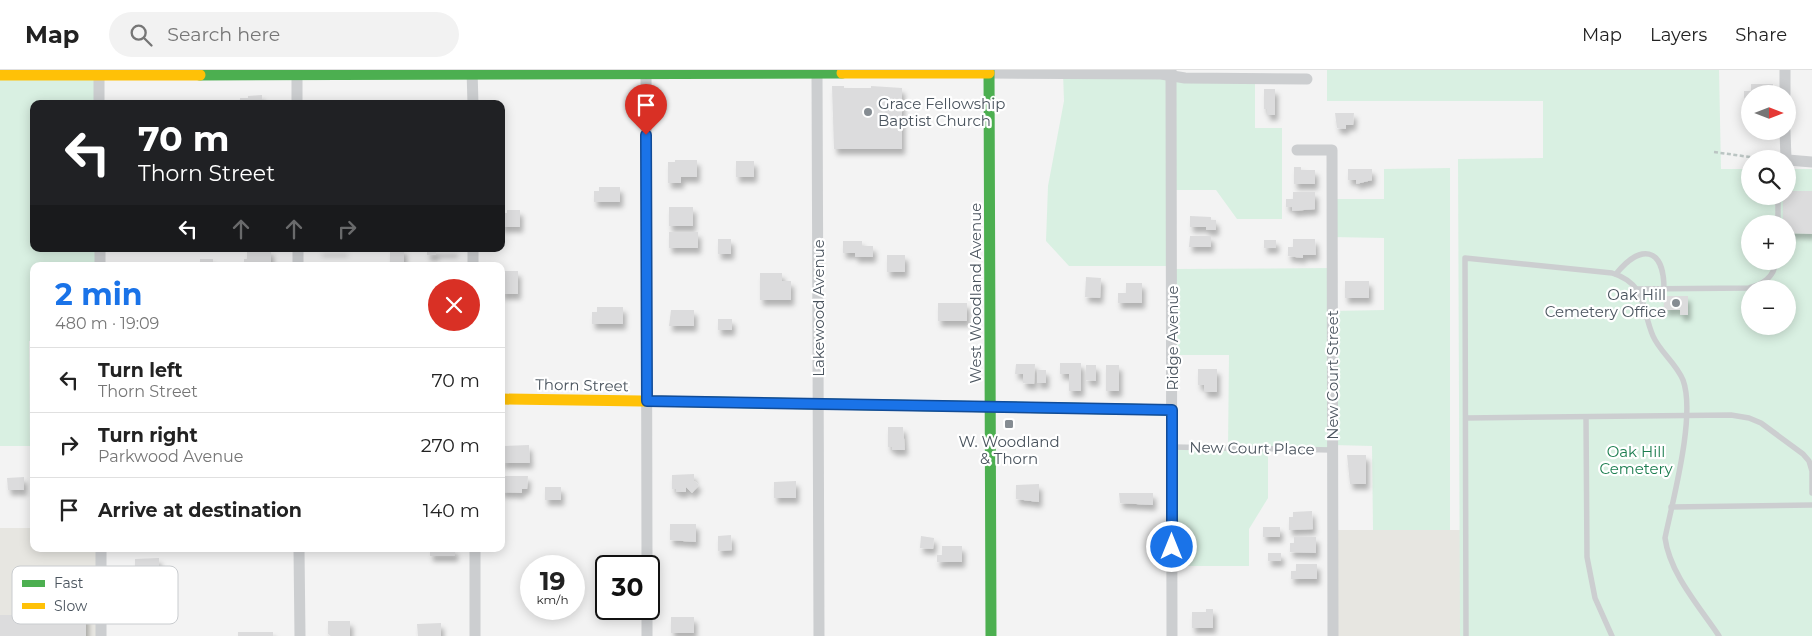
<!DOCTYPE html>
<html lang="en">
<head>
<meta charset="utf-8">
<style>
  body { margin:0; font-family:Montserrat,sans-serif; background:#f2f2f2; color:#222; height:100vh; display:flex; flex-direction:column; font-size:19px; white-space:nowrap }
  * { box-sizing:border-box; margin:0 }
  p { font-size:16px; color:#767676 }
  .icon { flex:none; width:28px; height:28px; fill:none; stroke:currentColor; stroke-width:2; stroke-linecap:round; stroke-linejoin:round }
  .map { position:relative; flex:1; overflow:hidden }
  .panel { position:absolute; left:30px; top:192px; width:475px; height:290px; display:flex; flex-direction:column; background:#fff; border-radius:10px; box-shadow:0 2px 12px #0003 }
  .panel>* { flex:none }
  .banner { position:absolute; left:30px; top:30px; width:475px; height:152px; border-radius:10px; box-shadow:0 2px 12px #0003; background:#202124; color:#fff; overflow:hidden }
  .needle { width:32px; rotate:90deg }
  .buttons { position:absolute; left:1741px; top:15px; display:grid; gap:10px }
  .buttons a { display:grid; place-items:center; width:55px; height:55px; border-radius:50%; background:#fff; box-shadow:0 2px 12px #0003; font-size:25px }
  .speed { position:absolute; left:520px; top:485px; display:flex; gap:10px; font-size:25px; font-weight:700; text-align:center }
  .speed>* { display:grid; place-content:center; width:65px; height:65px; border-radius:50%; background:#fff; box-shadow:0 2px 12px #0003; line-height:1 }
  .speed small { font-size:12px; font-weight:400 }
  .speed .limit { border:2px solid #111; border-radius:8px; background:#fff; color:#111 }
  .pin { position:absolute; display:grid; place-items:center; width:42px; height:42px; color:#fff; margin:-51px -21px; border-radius:50% 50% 50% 0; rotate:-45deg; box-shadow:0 0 5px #0007 }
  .pin .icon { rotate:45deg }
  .me { position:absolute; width:55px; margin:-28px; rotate:0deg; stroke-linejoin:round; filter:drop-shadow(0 0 4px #0008) }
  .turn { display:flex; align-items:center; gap:18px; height:105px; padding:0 25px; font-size:22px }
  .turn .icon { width:65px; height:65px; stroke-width:2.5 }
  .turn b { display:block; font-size:35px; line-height:42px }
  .lanes { display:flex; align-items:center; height:48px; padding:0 25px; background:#0003; justify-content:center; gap:25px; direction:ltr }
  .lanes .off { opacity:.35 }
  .round { display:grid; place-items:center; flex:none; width:52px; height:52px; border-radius:26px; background:#f2f2f2 }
  .headline { display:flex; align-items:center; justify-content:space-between; height:85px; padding:0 25px }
  h1 { font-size:30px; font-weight:700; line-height:38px; color:#1a73e8 }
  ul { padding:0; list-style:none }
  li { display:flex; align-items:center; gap:15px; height:65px; padding:0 25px; border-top:1px solid #e0e0e0 }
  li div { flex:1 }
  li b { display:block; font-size:19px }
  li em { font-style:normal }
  header { display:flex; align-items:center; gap:30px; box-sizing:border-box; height:70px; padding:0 25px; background:#fff; border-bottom:1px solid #e0e0e0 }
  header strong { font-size:24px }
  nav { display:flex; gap:28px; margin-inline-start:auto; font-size:18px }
  .search { width:350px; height:45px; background:#f2f2f2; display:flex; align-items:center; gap:12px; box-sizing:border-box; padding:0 18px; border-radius:28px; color:#767676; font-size:19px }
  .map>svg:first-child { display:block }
</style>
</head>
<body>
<header>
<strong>Map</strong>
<div class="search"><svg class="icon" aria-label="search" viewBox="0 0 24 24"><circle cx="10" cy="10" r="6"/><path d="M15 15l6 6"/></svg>Search here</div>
<nav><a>Map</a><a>Layers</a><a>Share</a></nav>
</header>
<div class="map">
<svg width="1812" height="566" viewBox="0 0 1812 566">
  <defs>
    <filter id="shadow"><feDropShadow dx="3" dy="5.5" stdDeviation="2.5" flood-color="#0004"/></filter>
  </defs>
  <rect width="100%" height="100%" fill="#f3f3f3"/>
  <g fill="#e7e6e1">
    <path d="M0,458H34V479H101V566H0Z"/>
    <path d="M1332,460H1460V566H1333Z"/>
  </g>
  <g fill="#d9f0e2" fill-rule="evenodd">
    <path d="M1327,0H1719L1721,99H1750V126H1788V99H1812V566H1460L1458,89L1543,88V31H1327ZM1750,154H1788V191H1750ZM1750,219H1788V256H1750Z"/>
    <path d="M1063,3L1255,8V58H1282V149H1237L1216,120H1172V196H1069L1046,171L1048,116L1064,31Z"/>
    <path d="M99,4V34H34V179H100V196H34V271H29L30,376H0V5Z"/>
    <path d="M1450,98V460H1373L1372,376L1333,375L1332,380L1268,379V428L1249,459V496H1172V377L1228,378L1229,285H1172V199L1332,198L1333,241L1384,240V168L1332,167V129H1384V99Z"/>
  </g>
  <g fill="#dcdcdd" filter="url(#shadow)">
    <path d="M1751,14H1773V24H1750V28H1744V21H1751Z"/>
    <path d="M832,16H844V18H871V16L902,18V79H834Z"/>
    <path d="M1264,19H1275V45H1267V39H1264Z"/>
    <path d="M262,25V31H266V34H229V31H240V28H248V26Z"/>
    <path d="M1335,43H1354L1353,55H1346V59L1337,58Z"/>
    <path d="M675,90H697V107H681V113H668V92H675Z"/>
    <rect x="736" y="91" width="18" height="16"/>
    <path d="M1294,97H1301V100H1315V114H1294Z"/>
    <path d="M1348,99H1372V110L1356,114V110H1348Z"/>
    <path d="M599,117H620V132H594V121H599Z"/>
    <path d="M1788,121H1812V164L1788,163V154H1783V126H1788Z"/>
    <path d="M1293,122H1315V139L1292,141V137H1286V129H1293Z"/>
    <rect x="669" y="137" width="24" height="19"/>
    <path d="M507,140H520V157H501V143H507Z"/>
    <path d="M1190,146L1211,147V150H1216V160H1206V157H1190Z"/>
    <rect x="669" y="162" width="29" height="16"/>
    <path d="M1190,166H1211V177H1189Z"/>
    <rect x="718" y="169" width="13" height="15"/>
    <path d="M1293,169H1315L1316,185H1303V188L1288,186V177H1293Z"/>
    <rect x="1264" y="170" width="12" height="8"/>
    <path d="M843,171H862V176H873V187H855V183H843Z"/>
    <rect x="319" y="179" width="26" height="2"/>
    <rect x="390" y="179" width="14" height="13"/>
    <path d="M427,179H455V182H436V185H427Z"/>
    <path d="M247,180H271V196H244V189H247Z"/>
    <rect x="887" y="185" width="18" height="17"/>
    <rect x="200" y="189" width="13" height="7"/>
    <rect x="501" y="201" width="17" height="23"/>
    <path d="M760,203H782V211H791V230H760Z"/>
    <path d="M1086,207L1101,208L1100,228L1085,227Z"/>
    <rect x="1345" y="211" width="24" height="17"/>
    <path d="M1126,213H1142V233H1118V223H1126Z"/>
    <path d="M1664,226H1688V245H1680V240H1664Z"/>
    <rect x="938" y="233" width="29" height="18"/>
    <path d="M597,237H623V254H592V242H597Z"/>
    <path d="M671,240H694V256H669Z"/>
    <rect x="718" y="249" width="14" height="11"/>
    <path d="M1060,293H1081V321H1069V304H1060Z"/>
    <path d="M1016,294H1035L1034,314L1023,313V304H1015Z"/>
    <path d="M1086,295H1096V311L1086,310Z"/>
    <rect x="1106" y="295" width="13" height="26"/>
    <path d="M1198,299H1217V322H1204V315H1198Z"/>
    <rect x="1037" y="300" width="9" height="13"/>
    <path d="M888,357H903L905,380H892V377H888Z"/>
    <path d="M529,375L530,393H501L504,376Z"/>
    <path d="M1347,385H1366V414H1350Z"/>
    <path d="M694,404V411L699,415L692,423L686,417V422H676V419H672V405Z"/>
    <path d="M501,406H528L527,419H522V423L501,422Z"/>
    <path d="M24,407V420H8L7,408Z"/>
    <path d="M796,411V428H774V412Z"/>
    <path d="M1039,414V432L1016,429V415Z"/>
    <rect x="545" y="417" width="16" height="13"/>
    <path d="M1119,423H1153V435L1120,433Z"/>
    <path d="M1312,441L1313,459L1289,460V447H1293V442Z"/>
    <path d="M670,454H696V472L670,470Z"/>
    <rect x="1263" y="457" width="17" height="10"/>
    <path d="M731,465L732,480L718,481V466Z"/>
    <path d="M921,466L934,468L933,479L920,478Z"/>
    <path d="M1294,467H1316V483L1290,482V473H1294Z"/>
    <path d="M942,476H962V492H937V485H942Z"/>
    <rect x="430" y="479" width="25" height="7"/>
    <rect x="1268" y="483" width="13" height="8"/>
    <path d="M159,488V504L139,505V499H135V489Z"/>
    <path d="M1296,494H1317V509H1291V501H1296Z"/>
    <path d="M1206,539H1213V558H1192V542H1206Z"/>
    <rect x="0" y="545" width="86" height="21"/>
    <rect x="671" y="547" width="23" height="16"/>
    <path d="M328,551H350V566H331L328,564Z"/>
    <path d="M441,553V566H418L417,554Z"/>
    <rect x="238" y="562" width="35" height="4"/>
  </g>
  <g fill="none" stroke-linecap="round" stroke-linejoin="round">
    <path stroke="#bbc5c3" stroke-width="2.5" stroke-dasharray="4 2.5" stroke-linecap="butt" d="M1714,82L1764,89"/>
    <g stroke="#ccced0" stroke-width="5.5">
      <path d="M1778,154V126"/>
      <path d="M1616,204C1640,174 1664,176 1664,219"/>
      <path d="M1636,219L1749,218C1763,214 1774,208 1776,191"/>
      <path d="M1586,347L1587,487L1595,528L1612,566"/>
      <path d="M1466,348L1731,345L1749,348L1761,353L1803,384L1809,391L1812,401V423"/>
      <path d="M1172,377L1332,380"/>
      <path d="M1671,437L1812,435"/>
      <path d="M1466,566L1465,188L1612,203C1647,214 1641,238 1653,266C1660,282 1676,293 1683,310C1696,345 1673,429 1665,468C1670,504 1699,536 1719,566"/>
    </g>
    <g stroke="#ccced0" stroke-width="11">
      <path d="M472,0L473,34"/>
      <path d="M646,0L647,496"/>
      <path d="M817,0L819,566"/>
      <path d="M1171,0L1172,566"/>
      <path d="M989,3L1161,4L1185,8L1307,9"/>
      <path d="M99,4V34"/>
      <path d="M297,4V34"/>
      <path d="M1785,24V0"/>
      <path d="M1785,61L1786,89"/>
      <path d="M1297,80H1332L1333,566"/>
      <path d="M1788,90L1812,92"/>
      <path d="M100,179V196"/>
      <path d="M298,179V196"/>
      <path d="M473,179V196"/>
      <path d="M101,479V566"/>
      <path d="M299,479L300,566"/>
      <path d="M475,479V566"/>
      <path d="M647,539V566"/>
    </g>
    <g stroke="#4caf50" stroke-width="11">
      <path d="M989,0L991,566"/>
      <path d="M200,5L842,3"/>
      <path d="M708,332L1172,340"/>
    </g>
    <g stroke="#ffc107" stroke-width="11">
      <path d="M842,3H989"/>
      <path d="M0,5H200"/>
      <path d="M501,329L708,332"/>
    </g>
  </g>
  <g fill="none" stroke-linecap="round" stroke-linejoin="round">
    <defs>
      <path id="route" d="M646,65L647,331L1172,340V477"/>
    </defs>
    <use href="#route" stroke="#114b97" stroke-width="12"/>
    <use href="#route" stroke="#1a73e8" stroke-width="9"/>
  </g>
  <g fill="#858c92" stroke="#fff" stroke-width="2">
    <circle cx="868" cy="42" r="5"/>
    <circle cx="1676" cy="233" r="5"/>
    <rect x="1004" y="349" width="10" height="10" rx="2.5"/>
  </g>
  <g text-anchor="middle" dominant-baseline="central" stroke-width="4.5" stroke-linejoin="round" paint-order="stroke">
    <g font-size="15" fill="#4a545e" stroke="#fff" text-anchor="start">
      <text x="878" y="33">Grace Fellowship<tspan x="878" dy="17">Baptist Church</tspan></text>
      <text x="1666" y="224" text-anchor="end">Oak Hill<tspan x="1666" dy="17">Cemetery Office</tspan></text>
      <text x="1009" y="371" text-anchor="middle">W. Woodland<tspan x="1009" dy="17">&amp; Thorn</tspan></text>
    </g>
    <g font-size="15" fill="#4a545e" stroke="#fff">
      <text transform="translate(975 223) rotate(-90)">West Woodland Avenue</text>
      <text transform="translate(818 238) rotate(-90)">Lakewood Avenue</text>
      <text transform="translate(1172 268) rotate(-90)">Ridge Avenue</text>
      <text transform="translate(1332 305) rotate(-90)">New Court Street</text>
      <text transform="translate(582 315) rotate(1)">Thorn Street</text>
      <text transform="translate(1252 378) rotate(1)">New Court Place</text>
    </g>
    <g font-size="15" fill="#1d7e50" stroke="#fff">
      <text x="1636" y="381">Oak Hill<tspan x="1636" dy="17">Cemetery</tspan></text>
    </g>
  </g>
  <rect x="12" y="496" width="166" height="58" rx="8" fill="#fff" stroke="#c9cccf" stroke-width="1"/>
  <rect x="22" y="510" width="23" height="7" fill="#4caf50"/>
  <rect x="22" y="533" width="23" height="6" fill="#ffc107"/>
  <g font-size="14" fill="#4a545e">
    <text x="54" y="518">Fast</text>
    <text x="54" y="541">Slow</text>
  </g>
</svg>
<div class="buttons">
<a><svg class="needle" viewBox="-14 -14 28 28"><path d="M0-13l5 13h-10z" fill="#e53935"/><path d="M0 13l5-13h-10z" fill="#767676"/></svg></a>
<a><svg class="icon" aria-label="search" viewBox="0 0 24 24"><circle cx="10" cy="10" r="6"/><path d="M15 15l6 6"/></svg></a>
<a>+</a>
<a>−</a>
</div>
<div class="speed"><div>19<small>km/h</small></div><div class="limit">30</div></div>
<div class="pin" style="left:646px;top:65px;background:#d93025"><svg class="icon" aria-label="arrive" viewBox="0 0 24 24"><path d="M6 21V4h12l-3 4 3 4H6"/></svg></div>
<svg class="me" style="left:1172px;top:477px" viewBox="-20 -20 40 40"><circle r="17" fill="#1a73e8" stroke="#fff" stroke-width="3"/><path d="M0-11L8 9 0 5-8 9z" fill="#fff"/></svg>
<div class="banner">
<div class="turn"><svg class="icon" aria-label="left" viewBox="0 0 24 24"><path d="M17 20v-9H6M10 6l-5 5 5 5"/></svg><div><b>70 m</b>Thorn Street</div></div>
<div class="lanes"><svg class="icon" aria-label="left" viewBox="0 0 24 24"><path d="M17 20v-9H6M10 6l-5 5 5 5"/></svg><svg class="icon off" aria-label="ahead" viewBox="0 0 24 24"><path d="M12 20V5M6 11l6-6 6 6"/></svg><svg class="icon off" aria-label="ahead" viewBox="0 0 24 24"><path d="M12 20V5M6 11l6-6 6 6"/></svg><svg class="icon off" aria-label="right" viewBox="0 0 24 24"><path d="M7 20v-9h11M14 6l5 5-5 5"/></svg></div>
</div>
<section class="panel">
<div class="headline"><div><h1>2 min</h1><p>480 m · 19:09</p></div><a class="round" style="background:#d93025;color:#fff"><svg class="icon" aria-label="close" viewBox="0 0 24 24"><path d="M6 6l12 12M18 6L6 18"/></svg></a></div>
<ul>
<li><svg class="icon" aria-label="left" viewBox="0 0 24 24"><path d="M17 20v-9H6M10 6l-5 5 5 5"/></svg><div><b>Turn left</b><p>Thorn Street</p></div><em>70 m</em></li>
<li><svg class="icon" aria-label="right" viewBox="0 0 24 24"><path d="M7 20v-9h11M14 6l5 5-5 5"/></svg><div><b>Turn right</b><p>Parkwood Avenue</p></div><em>270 m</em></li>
<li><svg class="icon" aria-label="arrive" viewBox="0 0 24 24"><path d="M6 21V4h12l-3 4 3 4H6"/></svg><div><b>Arrive at destination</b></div><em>140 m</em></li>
</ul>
</section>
</div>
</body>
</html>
